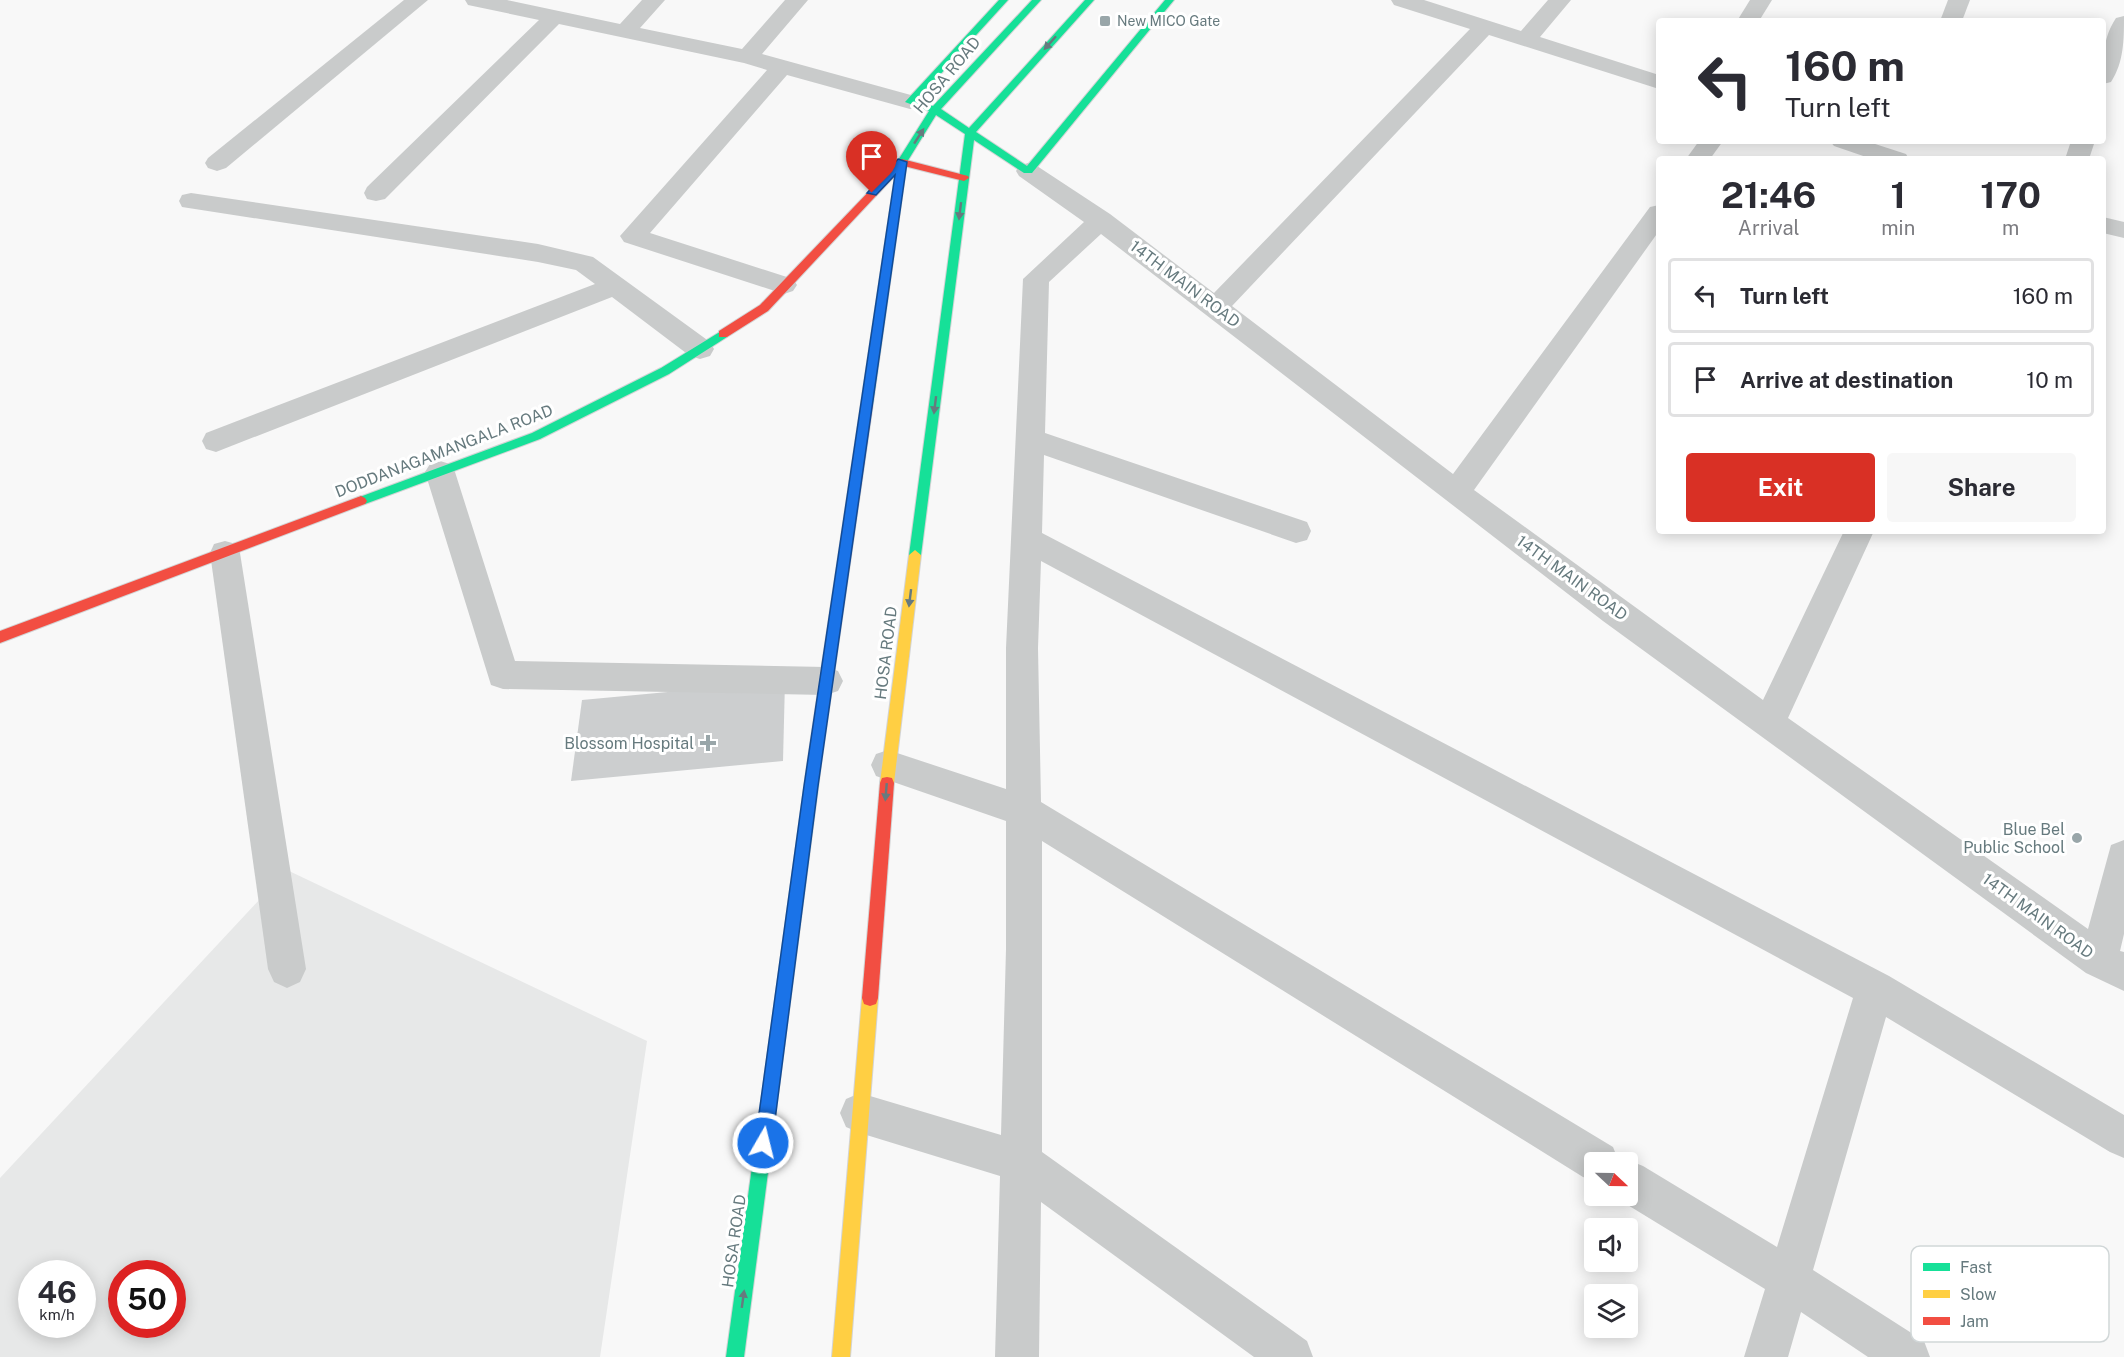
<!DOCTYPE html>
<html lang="en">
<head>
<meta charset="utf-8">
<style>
  body { margin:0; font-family:"Public Sans",sans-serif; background:#f7f7f7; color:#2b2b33; height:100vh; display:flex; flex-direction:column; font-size:22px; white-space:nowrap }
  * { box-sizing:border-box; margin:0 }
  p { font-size:20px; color:#7c7c81 }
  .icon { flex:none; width:33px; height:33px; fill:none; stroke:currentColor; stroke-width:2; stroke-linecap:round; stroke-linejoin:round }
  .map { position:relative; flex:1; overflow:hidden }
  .details { position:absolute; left:1656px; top:156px; width:450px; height:378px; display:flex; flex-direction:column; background:#fff; border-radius:6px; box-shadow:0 3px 15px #0003 }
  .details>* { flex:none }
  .top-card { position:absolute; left:1656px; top:18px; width:450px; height:126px; border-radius:6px; box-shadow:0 3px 15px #0003; background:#fff; color:#2b2b33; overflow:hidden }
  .needle { width:39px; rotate:112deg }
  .tools { position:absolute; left:1584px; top:1152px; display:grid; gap:12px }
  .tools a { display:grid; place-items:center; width:54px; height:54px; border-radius:6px; background:#fff; box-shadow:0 3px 15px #0003; font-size:30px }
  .speed { position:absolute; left:18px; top:1260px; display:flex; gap:12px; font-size:30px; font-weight:700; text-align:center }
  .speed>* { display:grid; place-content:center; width:78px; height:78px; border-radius:50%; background:#fff; box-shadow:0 3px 15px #0003; line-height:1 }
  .speed small { font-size:15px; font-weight:400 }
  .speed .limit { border:9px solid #d22; background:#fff; color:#111 }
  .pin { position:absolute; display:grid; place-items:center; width:51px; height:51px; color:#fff; margin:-62px -26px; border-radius:50% 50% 50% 0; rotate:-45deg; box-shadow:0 0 6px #0007 }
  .pin .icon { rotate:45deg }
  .me { position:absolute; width:66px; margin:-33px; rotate:8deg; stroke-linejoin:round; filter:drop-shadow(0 0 4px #0008) }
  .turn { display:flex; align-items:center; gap:21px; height:126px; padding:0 30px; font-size:27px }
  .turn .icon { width:78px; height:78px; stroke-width:2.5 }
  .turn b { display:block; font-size:42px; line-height:51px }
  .eta { display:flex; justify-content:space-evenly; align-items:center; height:102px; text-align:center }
  .eta b { font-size:36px; font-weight:700; line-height:42px }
  .button { display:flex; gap:12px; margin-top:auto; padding:12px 30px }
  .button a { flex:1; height:69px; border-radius:6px; background:#d93025; color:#fff; font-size:24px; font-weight:700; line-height:69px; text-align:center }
  .button a+a { background:#f7f7f7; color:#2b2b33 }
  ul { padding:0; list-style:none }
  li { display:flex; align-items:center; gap:18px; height:75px; margin:0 12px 9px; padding:0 18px; border:3px solid #e1e1e2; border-radius:6px }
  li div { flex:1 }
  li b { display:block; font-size:22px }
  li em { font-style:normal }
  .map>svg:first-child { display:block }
</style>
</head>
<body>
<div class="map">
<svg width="2124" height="1357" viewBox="0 0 2124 1357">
  <rect width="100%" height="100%" fill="#f8f8f8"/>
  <path fill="#e7e8e8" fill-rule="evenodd" d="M287,870L647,1041L600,1357H0V1178ZM32,1274H82V1324H32ZM122,1274H172V1324H122Z"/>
  <path fill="#cccecf" d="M785,681L783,761L571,781L582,700Z"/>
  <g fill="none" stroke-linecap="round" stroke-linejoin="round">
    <defs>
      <g id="fast">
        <path d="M999,0H1008L916,101L933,106L1032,0H1041L941,109L969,128L1085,0H1094L976,132L1027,166L1165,0H1174L1032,173H1024L974,140L921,555L915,560L909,555L965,134L936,115L907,162L873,403L867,407L863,406L861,403L897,162L929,111L905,102Z"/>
        <path d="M723,330L727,331V337L669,374L540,439L365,504H357L355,501L357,498L532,433L661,368Z"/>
        <path d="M814,759L819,761L821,765L744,1357H726L807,765L809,761Z"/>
      </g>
      <g id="slow">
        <path d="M915,550L921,555L894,783L892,788L887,789L882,788L880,783L909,555Z"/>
        <path d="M870,990L876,992L878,998L850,1357H832L862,998L864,992Z"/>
      </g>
      <g id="jam">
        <path d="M902,159L968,176L969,178L964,181L904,166L768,311L727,337H719V331L760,305L899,160Z"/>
        <path d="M867,399L873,403L821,765L819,769L814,771L809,769L807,765L861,403Z"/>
        <path d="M361,496L365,498L367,501L365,504L0,643V631Z"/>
        <path d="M887,777L892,778L894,783L878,998L876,1004L870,1006L864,1004L862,998L880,783L882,778Z"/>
      </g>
    </defs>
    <use href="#fast" stroke="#d3d4d5" stroke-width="2"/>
    <use href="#slow" stroke="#d3d4d5" stroke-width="2"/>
    <use href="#jam" stroke="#d3d4d5" stroke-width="2"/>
    <g fill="#c9cbcb" fill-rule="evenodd">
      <path d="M404,0H428L226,168L217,171L208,168L205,163L208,158Z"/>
      <path d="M465,0H507L620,24L642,0H665L640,28L742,49L785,0H808L762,54L918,97L922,102L918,107L910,109L787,75L650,233L793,279L797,285L793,291L784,294L624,242L620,236L767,70L744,63L559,24L385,199L376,201L367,199L364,193L367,187L539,20L468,5Z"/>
      <path d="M1391,0H1424L1521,31L1548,0H1571L1540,37L1659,75V89L1489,35L1232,306L1453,474L1650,207L1659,205V231L1474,490L1763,700L1844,531H1874L1788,718L2088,929L2111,845L2124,840V934L2120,951L2124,952V991L2086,973L1603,621L1101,234L1049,282L1045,433L1307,522L1311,531L1307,540L1296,543L1044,455L1042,533L1889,976L2124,1115V1158L2110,1152L1886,1017L1813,1270L1924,1341L1930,1357H1868L1801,1312L1788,1357H1744L1765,1289L1613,1196H1628V1162H1622L1628,1160L1643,1166L1777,1247L1853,998L1041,561L1038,648L1041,802L1613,1147L1619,1162H1594V1181L1583,1177L1042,841V1152L1307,1341L1313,1357H1254L1041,1202L1039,1357H995L1000,1176L860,1133L846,1127L840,1113L846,1099L860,1093L1001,1135L1006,949V821L876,776L871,765L876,754L888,750L1006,789V648L1023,279L1084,222L1019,176L1016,171L1019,166L1028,163L1037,166L1110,214L1214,293L1470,29L1394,5Z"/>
      <path d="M1750,0H1772L1759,21H1737Z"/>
      <path d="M1948,0H1970L1962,21H1940Z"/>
      <path d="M2124,16C2124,40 2124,62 2111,82L2103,84C2103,60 2102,39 2116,18Z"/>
      <path d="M1699,141H1723L1710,159H1686Z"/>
      <path d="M1830,141H1866L1906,154L1909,159H1872L1834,146Z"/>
      <path d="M2071,141H2095L2089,159H2065Z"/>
      <path d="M191,193L538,244L593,257L710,342L714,349L710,356L700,359L690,356L612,297L216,452L206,449L202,441L206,433L595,284L576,270L538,262L182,207L179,201L182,195Z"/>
      <path d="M2103,217L2124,222V238L2103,233Z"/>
      <path d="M440,461L450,464L455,472L515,661L826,667L838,671L843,681L838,691L826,695L503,689L491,685L425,472L430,464Z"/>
      <path d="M225,541L236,544L240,553L306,969L300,982L287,988L274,982L268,969L210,553L214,544Z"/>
    </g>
    <use href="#fast" fill="#16e098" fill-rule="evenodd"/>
    <use href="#slow" fill="#ffcf43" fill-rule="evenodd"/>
    <use href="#jam" fill="#f24e42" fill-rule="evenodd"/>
  </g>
  <defs><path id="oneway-solid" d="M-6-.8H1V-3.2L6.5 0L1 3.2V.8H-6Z" transform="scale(1.5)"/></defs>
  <g fill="#667a7e">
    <use href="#oneway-solid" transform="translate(1050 43) rotate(132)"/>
    <use href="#oneway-solid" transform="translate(919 136) rotate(-57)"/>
    <use href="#oneway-solid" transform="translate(960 211) rotate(97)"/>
    <use href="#oneway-solid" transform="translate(935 405) rotate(97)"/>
    <use href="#oneway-solid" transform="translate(910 598) rotate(97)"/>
    <use href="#oneway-solid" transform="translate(886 792) rotate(95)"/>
    <use href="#oneway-solid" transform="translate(743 1299) rotate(-82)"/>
  </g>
  <path fill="#1a73e8" stroke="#114b97" stroke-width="1.5" d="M898,159L907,162L818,786L772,1143L769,1149L763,1151L757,1149L755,1143L804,786L895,175L876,195L867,193Z"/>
  <g fill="#99a6a9" stroke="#fff" stroke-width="2">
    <rect x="1099" y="15" width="12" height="12" rx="3"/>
    <path d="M705 734h6v6h6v6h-6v6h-6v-6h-6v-6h6z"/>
    <circle cx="2077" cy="838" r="6"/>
  </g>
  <g text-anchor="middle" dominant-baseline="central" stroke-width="6" stroke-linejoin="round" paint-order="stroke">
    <g font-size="14" fill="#667a7e" stroke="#fff" text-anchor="start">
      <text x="1117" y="21">New MICO Gate</text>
    </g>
    <g font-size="16" fill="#667a7e" stroke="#fff">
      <text transform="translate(947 75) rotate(-50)">HOSA ROAD</text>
      <text transform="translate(1185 284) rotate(37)">14TH MAIN ROAD</text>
      <text transform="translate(444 451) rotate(-21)">DODDANAGAMANGALA ROAD</text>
      <text transform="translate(1572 578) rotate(36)">14TH MAIN ROAD</text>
      <text transform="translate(886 653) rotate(-83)">HOSA ROAD</text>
      <text transform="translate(2038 916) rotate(36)">14TH MAIN ROAD</text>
      <text transform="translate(734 1241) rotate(-82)">HOSA ROAD</text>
    </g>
    <g font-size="16" fill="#667a7e" stroke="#fff" text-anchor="end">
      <text x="694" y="743">Blossom Hospital</text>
      <text x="2065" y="829">Blue Bel<tspan x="2065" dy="18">Public School</tspan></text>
    </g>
  </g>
  <rect x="1911" y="1246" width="198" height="96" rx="9" fill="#fff" stroke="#d1d7d8" stroke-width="1.5"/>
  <rect x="1923" y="1263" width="27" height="8" fill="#16e098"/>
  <rect x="1923" y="1290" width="27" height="8" fill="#ffcf43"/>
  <rect x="1923" y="1317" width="27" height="8" fill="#f24e42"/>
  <g font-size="16" fill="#667a7e">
    <text x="1960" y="1273">Fast</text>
    <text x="1960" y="1300">Slow</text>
    <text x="1960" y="1327">Jam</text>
  </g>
</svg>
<div class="tools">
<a><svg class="needle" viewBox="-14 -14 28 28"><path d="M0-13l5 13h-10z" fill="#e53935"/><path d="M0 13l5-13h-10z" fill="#7c7c81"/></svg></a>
<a><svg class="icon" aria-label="sound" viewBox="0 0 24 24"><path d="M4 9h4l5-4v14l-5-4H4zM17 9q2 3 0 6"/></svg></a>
<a><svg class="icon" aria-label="layers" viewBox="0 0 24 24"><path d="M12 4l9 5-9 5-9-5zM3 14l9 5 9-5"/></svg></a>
</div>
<div class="speed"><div>46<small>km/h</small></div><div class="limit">50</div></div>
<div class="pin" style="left:872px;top:193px;background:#d93025"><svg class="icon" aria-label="arrive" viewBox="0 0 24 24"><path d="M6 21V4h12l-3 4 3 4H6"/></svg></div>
<svg class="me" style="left:763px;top:1143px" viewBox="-20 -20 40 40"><circle r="17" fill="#1a73e8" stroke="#fff" stroke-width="3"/><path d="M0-11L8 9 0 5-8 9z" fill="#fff"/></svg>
<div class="top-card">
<div class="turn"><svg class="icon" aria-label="left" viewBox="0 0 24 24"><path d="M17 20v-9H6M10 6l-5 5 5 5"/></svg><div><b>160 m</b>Turn left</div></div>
</div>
<section class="details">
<div class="eta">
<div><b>21:46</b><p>Arrival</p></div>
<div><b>1</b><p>min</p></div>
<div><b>170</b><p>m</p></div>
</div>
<ul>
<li><svg class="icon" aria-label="left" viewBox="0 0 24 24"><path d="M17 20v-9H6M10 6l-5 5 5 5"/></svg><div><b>Turn left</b></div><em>160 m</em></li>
<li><svg class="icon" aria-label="arrive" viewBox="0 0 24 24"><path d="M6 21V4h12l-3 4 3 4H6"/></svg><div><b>Arrive at destination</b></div><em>10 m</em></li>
</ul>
<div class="button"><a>Exit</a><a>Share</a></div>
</section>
</div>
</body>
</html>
